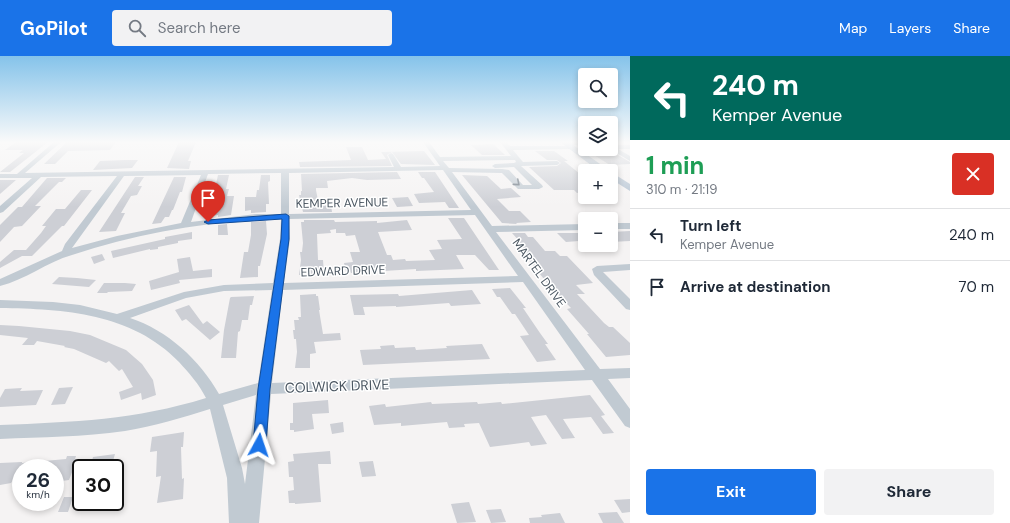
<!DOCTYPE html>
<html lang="en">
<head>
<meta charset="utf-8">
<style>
  body { margin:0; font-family:"DM Sans",sans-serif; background:#f2f2f3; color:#1f2937; height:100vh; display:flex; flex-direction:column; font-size:15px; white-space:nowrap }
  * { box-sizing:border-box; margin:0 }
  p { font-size:13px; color:#747a83 }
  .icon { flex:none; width:22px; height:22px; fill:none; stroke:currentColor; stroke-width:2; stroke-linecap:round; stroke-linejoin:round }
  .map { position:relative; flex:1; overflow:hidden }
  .drawer { display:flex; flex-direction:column; background:#fff; width:380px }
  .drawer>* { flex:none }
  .guide { background:#00695c; color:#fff; overflow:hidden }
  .controls { position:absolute; left:578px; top:12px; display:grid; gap:8px }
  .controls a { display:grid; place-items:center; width:40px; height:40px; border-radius:4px; background:#fff; box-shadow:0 2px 6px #0003; font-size:20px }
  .speed { position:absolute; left:12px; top:403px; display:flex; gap:8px; font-size:20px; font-weight:700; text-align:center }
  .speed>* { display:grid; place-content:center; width:52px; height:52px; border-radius:50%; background:#fff; box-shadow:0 2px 6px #0003; line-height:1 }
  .speed small { font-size:10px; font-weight:400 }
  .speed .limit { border:2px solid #111; border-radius:6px; background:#fff; color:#111 }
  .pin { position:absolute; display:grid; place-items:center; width:34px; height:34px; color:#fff; margin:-41px -17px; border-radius:50% 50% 50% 0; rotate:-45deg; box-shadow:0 0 4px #0007 }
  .pin .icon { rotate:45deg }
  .me { position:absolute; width:44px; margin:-22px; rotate:5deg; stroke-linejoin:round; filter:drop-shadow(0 0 3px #0008) }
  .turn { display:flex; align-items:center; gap:14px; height:84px; padding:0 16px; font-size:18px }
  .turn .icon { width:52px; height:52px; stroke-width:2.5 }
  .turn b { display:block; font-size:28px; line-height:34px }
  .round { display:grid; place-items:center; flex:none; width:42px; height:42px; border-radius:4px; background:#f2f2f3 }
  .head { display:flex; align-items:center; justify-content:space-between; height:68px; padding:0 16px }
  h1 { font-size:24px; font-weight:700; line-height:30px; color:#1e9e55 }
  .primary-button { display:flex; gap:8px; margin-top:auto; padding:8px 16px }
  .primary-button a { flex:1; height:46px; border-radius:4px; background:#1a73e8; color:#fff; font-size:16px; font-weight:700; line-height:46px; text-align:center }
  .primary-button a+a { background:#f2f2f3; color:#1f2937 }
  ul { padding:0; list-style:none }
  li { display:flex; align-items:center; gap:12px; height:52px; padding:0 16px; border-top:1px solid #e0e1e3 }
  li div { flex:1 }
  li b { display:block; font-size:15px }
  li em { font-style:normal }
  header { display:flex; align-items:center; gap:24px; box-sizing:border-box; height:56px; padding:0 20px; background:#1a73e8; color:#fff }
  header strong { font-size:19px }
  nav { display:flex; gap:22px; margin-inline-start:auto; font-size:14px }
  .search { width:280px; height:36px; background:#f2f2f3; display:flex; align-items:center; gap:10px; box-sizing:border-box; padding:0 14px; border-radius:4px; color:#747a83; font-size:15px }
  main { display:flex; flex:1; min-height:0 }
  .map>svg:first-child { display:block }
</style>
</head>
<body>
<header>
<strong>GoPilot</strong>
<div class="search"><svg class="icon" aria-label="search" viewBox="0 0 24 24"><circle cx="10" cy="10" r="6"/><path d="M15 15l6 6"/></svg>Search here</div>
<nav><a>Map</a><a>Layers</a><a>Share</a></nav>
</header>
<main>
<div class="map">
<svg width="630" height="467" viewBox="0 0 630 467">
  <rect width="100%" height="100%" fill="#f5f3f3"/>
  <g fill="#cdcfd5">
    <path d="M16,86H48L10,116H0L24,97H19L23,94H5Z"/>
    <path d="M67,86H116L110,94L68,95L55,108H44Z"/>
    <path d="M179,86H196L188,105H191L189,113L167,112Z"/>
    <path d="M493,88L505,99H482L471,89Z"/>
    <path d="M346,91H362L368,104L386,103L381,96L424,95L435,109L401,108L392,96L387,99L392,110L300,111L299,106L351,104Z"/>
    <path d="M535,95H554L568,105H564L585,122V136L577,137L574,134H554L529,111L557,110L561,107L557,104H547Z"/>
    <path d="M611,95L630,106V108L610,109L589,96Z"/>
    <path d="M125,104H138L132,112L93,114L100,105Z"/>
    <path d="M397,116L401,123L367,124L352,122L327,125L328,132H316V134L319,150L331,149L332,156H303L299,139H301V135H302L301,118Z"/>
    <path d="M418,116H435L459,152H449L445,146L419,147L414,138L434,136L424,122H422Z"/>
    <path d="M218,119H229L226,133H229L227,140H234L231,159L218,161V159L209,160Z"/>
    <path d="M261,119H270V125L268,126L269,148H266V156L251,157V154L245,155V141H256L257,134H259Z"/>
    <path d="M462,119L487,120L501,133L511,132L521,141L497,143L509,155H520L531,166L516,167L517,168L502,167Z"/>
    <path d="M135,121H144L138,130H142L137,139L131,140L121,157H125L116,175L99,176Z"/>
    <path d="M174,121H186L182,136H180L173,154H172L169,161H165L161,167L152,168Z"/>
    <path d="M47,122H66L62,126H59L35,150H41L22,170L14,171L0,186V169L18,151H22Z"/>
    <path d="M0,124H16L0,138Z"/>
    <path d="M81,134H92L64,170H62L32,200H22L0,212V206L14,194H26L41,177L46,170H42L56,153H65Z"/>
    <path d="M408,141L413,150L397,151L392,142Z"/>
    <path d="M448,162H464L499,214H489L475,199H456L464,213L416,215V213L351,217L350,215H346L344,207L353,206L350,196H360L355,179L346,180L345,177H336V173L330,174L331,177L317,178L318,204H323L324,218L299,219L301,204L300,196H302L303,187L301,166H304V164H334L335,166L377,165V167L407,164L412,174L378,176L387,199H391L393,204L405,203L406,205L435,204L429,194L442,193L437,184L462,183Z"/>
    <path d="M266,165L267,178L260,210H258V221L240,222L244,196H248L251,179V166Z"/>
    <path d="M227,168L228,179H218V169Z"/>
    <path d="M630,175V185L611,186V176Z"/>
    <path d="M192,176V183L178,185V187L158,191V193L150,194V193L113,202L111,195L165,183V181Z"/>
    <path d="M512,177H525L528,181H533L545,195H555L560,200H567L593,227L576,229L585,238H577L604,267L609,271H613L630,287V299L606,301L587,278H589L567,253L571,252L548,228L527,202L521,194L524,193L517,186H520Z"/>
    <path d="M557,177H581L585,180V190L579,185L566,186Z"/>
    <path d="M102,198L105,204L94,208L91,201Z"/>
    <path d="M190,201L193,215L212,213V221L179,224L180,227L151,234L149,225L179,216L177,203Z"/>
    <path d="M59,221L77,222L96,224L89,231L52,228Z"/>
    <path d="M104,227H125L136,228L132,235L108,236L107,237H97Z"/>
    <path d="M510,232L526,252H523L540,277L548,288H545L556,304L537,306L520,280L529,279L515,258H512L500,241H497L492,233Z"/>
    <path d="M472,234L481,248L451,250L449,247L396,251V250L363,251L365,259H354L350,239L398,238L399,240Z"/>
    <path d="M316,238V240H318L320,254H319L323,278L340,277L341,284L314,286L316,297L310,298V312H295L297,296L296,283H294L293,274H295L294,264H299L298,261H301L300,239Z"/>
    <path d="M254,240L252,249H250L248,264H242L240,275L238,276L236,302H221L224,274L230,242L231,241Z"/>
    <path d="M189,249L203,268L207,265L220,276L210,284L186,263L182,265L175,254Z"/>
    <path d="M0,269L19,270L70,275L90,279L126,294L142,308L153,324L156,339L142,344L141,337L121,344L119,336L133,331L122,313L119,315L109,305L106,307L74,293L64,291L65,290L37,285L34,289H22L28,282L0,279Z"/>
    <path d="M482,288L490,303L363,309L360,294L381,293L380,290L394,289L395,292L415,291L416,294L447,292L446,290Z"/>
    <path d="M73,331L65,348L51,349L59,332Z"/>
    <path d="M22,332L20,335L43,334L36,349L0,351V342L5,333Z"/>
    <path d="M590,339L605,359L601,360L614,377L603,378L591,361L563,363L575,382L562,383L546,359L531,361L547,388L531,390L529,386L490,391L479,367L464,368L465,371L449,372L447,366L401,370V367L374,369L369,350L385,348L386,351L431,346L432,348L477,346L478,348L501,346L502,348Z"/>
    <path d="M328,344L329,357L312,358L314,373L294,376V374H290V367H293V347Z"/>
    <path d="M343,366L344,376L332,378L330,368Z"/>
    <path d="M184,376L183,391H181L182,423L184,422L183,443L157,447L161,420L156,421L157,395L150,396L152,381Z"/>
    <path d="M330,395L331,408H318L321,446L295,448V447H289L288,435L294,434L293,421H289L288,406L294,405L293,398Z"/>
    <path d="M115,398L111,412H90L93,401Z"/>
    <path d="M67,400H76L75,403H77L69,424L55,426V412H22V407L66,403Z"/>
    <path d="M373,405L376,420L362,421L359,406Z"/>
    <path d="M22,406L21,423L13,424L11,427L0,429V407Z"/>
    <path d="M64,441H73L68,456H58Z"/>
    <path d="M630,443V456L622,457L614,444Z"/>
    <path d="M469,446L476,466L457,467L451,448Z"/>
    <path d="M501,453L506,466L491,467L486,454Z"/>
    <path d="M617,456L624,467H603L598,457Z"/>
    <path d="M560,457L565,467H530L529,462L542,461L541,459Z"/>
  </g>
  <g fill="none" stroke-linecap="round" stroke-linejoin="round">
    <g fill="#c1cad2" fill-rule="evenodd">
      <path d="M54,86H61L25,117L394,111L388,99L391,97L393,98L401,111L440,110L423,86H429L440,101L511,100L500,86H506L510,90H572L573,91L570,93L513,94L523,106L557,105L560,107L557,109L521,110L542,129L543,131L539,133H518L502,117L452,116L492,170L585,168V174L496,176L600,313L630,312V322L608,323L630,353V372L625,370L592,324L271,338L259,467H229L227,422L210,353C182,362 154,370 125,375C83,381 42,381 0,383V369C74,366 135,364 206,342C199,328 189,317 179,306C132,257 64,253 0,252V244L53,246L80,249L117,258L184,236L224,229L273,227L280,183L281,163C210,165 139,177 72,199C47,206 25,224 0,230V223L62,195L65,188L117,120L41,121L3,156L0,157V150L32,122H0V118H17ZM515,104L516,106L514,107L495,108L492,110L495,112L514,111L532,129H523L509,114L502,113L449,112L443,105ZM443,114L471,154L289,158V117ZM281,117V158H257L191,166L208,118ZM201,119L181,167L117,180L72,192L124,120ZM475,159L518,220L284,227L290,183L289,163ZM523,226L585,314L272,327L283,234ZM272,234L258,327L219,338C200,304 167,274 130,262L186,242L224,235ZM256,339L245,428L242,412L223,349Z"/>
      <path d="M563,86H585V89H565L563,88Z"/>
      <path d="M611,89H630V93H618L630,100V105L610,93Z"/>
      <rect x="611" y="167" width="19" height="6"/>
      <path d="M630,208V214L603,216L630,243V254L626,253L594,219L592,213L597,210Z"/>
    </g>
    <g fill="#b3c2d1" fill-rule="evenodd">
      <path d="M560,86H569L610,115H599Z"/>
      <path d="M611,116L630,128V135L611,123Z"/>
    </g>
  </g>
  <defs><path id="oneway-chevron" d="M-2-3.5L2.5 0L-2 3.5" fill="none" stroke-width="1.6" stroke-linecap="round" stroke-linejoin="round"/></defs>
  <use stroke="#6e7983" href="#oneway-chevron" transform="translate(517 127) rotate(40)"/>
  <linearGradient id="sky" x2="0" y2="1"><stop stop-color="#85c3ea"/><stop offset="0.57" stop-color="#fafafa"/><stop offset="1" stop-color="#fafafa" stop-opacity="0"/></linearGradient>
  <rect width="630" height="151" fill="url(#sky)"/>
  <path fill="#1a73e8" stroke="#114b97" d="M286,158L289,160V183L270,333L266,389L264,393L259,395L254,393L253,389L258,333L281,183L282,163L208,168L204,166L208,164Z"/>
  <g text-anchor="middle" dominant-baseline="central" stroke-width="3" stroke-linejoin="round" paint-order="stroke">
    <g font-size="12" fill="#4a5661" stroke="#fff">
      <text transform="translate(342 147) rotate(-1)">KEMPER AVENUE</text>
      <text transform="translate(343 215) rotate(-2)">EDWARD DRIVE</text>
      <text transform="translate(539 217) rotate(54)">MARTEL DRIVE</text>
    </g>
    <g font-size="14" fill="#4a5661" stroke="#fff">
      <text transform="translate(337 330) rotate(-2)">COLWICK DRIVE</text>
    </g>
  </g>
</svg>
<div class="controls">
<a><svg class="icon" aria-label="search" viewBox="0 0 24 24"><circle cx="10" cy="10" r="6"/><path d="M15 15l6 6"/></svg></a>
<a><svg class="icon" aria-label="layers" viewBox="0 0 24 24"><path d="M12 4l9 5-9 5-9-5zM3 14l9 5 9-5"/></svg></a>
<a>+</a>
<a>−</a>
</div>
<div class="speed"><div>26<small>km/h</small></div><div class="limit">30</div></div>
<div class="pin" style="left:208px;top:166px;background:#d93025"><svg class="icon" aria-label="arrive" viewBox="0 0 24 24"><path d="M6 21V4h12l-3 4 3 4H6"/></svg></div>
<svg class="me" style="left:259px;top:389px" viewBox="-20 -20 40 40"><path d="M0-17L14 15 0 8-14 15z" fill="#1a73e8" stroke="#fff" stroke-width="4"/></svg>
</div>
<section class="drawer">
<div class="guide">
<div class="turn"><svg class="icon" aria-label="left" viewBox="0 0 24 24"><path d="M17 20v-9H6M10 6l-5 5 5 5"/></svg><div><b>240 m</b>Kemper Avenue</div></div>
</div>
<div class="head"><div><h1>1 min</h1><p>310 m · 21:19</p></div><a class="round" style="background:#d93025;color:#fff"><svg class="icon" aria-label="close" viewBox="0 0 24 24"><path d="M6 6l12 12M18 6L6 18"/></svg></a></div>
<ul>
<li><svg class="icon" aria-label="left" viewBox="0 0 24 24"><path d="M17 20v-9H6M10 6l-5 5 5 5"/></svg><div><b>Turn left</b><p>Kemper Avenue</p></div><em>240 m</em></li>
<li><svg class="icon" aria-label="arrive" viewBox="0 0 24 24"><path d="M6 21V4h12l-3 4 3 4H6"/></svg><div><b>Arrive at destination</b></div><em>70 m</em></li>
</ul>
<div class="primary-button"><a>Exit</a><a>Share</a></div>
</section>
</main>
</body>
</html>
